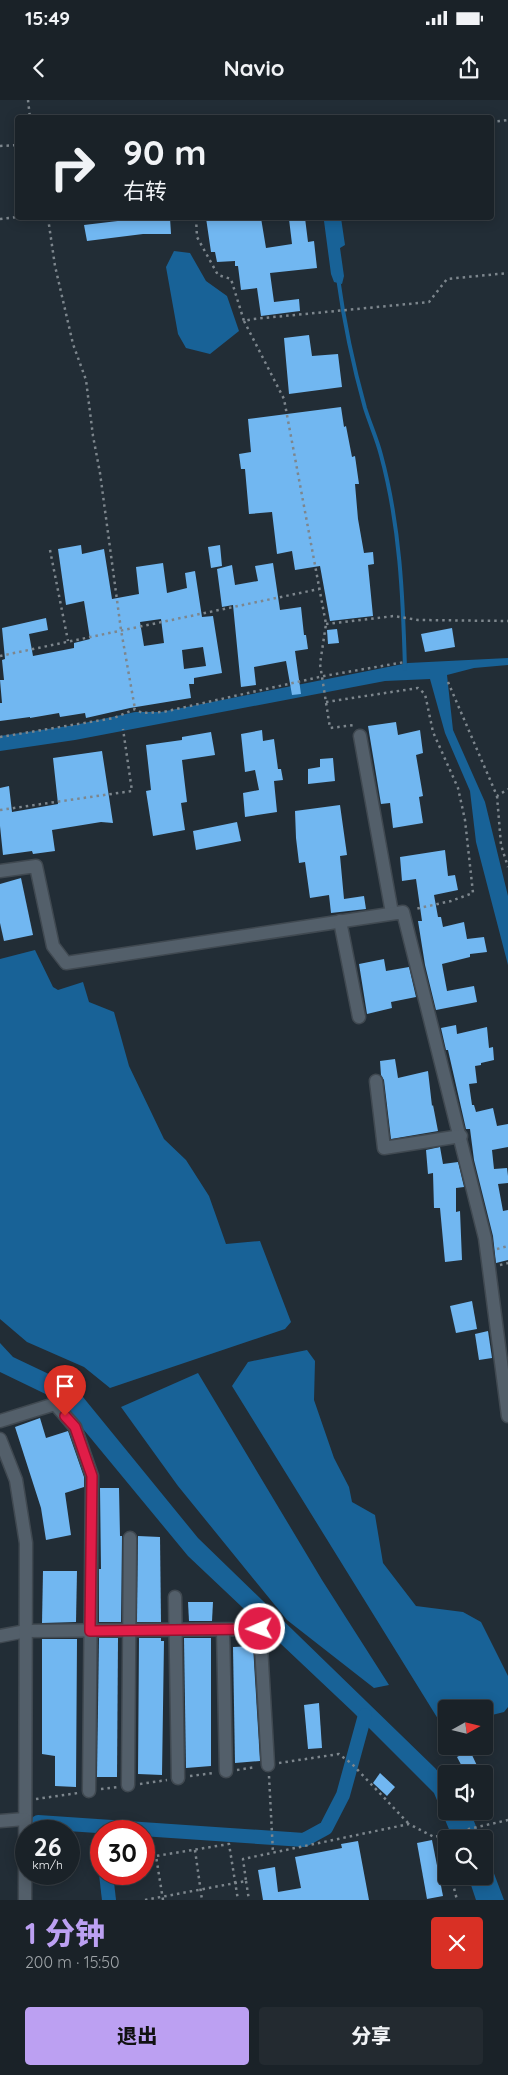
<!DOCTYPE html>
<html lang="zh">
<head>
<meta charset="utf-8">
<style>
  body { margin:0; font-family:Quicksand,"Noto Sans SC",sans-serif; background:#232a30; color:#f1f3f6; height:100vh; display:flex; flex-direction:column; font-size:19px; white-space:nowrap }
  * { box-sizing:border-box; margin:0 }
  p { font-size:16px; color:#9fa4a8 }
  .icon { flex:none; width:28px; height:28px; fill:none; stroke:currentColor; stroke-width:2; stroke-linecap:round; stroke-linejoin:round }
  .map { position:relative; height:1800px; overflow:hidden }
  .side { display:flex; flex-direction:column; background:#1a2228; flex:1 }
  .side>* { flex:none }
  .hud { position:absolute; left:15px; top:15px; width:479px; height:105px; border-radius:5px; box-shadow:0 2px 12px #0003,0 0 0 1px #383f45; background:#1a2228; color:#f1f3f6; overflow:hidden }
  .needle { width:32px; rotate:82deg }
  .fabs { position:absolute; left:438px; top:1600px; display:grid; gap:10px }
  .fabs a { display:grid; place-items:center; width:55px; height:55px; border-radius:5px; background:#1a2228; box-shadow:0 2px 12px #0003,0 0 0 1px #383f45; font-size:25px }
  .speed { position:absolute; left:15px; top:1720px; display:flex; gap:10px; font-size:25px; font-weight:700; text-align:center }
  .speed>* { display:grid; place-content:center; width:65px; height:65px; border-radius:50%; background:#1a2228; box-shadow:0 2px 12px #0003,0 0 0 1px #383f45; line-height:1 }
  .speed small { font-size:12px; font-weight:400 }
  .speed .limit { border:8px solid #d22; background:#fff; color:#111 }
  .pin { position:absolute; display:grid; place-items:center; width:42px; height:42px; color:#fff; margin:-51px -21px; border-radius:50% 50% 50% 0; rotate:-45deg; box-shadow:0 0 5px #0007 }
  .pin .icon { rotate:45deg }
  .me { position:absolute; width:55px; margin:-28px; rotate:268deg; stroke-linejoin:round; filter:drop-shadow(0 0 4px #0008) }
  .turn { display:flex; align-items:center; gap:18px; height:105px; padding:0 25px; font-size:22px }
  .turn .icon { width:65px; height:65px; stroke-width:2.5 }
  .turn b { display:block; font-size:35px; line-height:42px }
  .round { display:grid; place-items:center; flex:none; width:52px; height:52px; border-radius:5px; background:#232a30 }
  .summary { display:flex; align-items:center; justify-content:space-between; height:85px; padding:0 25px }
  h1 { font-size:30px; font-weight:800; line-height:38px; color:#bca0f2 }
  .action { display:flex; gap:10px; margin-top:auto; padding:10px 25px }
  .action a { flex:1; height:58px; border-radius:5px; background:#bca0f2; color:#111; font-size:20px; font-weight:800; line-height:58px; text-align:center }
  .action a+a { background:#232a30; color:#f1f3f6 }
  .status { display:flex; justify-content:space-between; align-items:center; height:35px; padding:0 25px; background:#1a2228; direction:ltr }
  .status svg { height:14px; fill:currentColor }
  header { display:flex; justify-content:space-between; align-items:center; height:65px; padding:0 25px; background:#1a2228; font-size:22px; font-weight:800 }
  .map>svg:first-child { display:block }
</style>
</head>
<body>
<div class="status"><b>15:49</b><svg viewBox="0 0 49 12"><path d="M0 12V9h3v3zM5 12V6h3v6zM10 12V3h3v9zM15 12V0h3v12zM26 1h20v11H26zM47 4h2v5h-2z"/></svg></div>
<header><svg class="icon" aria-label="back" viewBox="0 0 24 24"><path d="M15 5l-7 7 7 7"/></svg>Navio<svg class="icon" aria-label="share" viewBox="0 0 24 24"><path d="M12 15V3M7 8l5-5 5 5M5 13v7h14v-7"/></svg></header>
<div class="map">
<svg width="508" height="1800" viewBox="0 0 508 1800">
  <rect width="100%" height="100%" fill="#222d36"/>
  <g fill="#186297">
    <path d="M341,118L345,145L340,148L344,176L342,184L334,182L331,174L324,121Z"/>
    <path d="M174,151L190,153L206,181L227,196L239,231L210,254L186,248L178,234L166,167Z"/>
    <path d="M508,558V565L474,568L447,575L453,630L485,702L508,796V865L476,742L470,691L445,633L430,579L385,581L75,640L0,651V636L75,625L135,612H161L408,563Z"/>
    <path d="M35,850L53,887L58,890L83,882L89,902L114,912L129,966L164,1039L186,1060L209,1096L226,1144L260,1141L291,1222L285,1229L110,1288L84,1267L27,1242L0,1219V859Z"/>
    <path d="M0,1243L13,1257L74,1286L198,1438L435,1668L446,1681V1711H470L481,1739H453L434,1693L353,1612L188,1456L60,1301L0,1272Z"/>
    <path d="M307,1250L315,1261L314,1300L334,1358L349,1387L352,1402L375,1415L383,1463L416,1506L463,1512L481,1522L508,1576V1607L504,1612L484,1617V1609H446V1627H443L232,1286L248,1262Z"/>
    <path d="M198,1273L322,1480L389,1585L374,1588L287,1520L178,1386L121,1307Z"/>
    <path d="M484,1747L504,1800H476L468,1776H484Z"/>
  </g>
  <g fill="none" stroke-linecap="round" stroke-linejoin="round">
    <path stroke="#186297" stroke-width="4" d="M338,178C344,222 353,265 365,308C370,324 377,339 381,355C400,425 403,497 405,569"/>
    <g stroke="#186297" stroke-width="14">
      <path d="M38,1722L304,1740L326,1728L343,1695L365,1615"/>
      <path d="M106,1774L109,1800"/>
    </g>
  </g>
  <g fill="#71b7f1" fill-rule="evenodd">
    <path d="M143,118H170L171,134H143L87,141L84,125Z"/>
    <path d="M206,118H261L266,148L292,144L289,119L305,118L308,142L314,141L317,168L270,173L274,202L299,199L300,211L261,216L257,188L241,190L238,166H235V161L217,162L215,152H211Z"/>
    <path d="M309,235L312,256L338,254L342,287L289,294L284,238Z"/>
    <path d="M341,307L344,327L346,326L352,357L355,356L359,384H355L358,419L364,453L373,452L374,464L368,465L373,516L330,521L320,466L295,470L292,451L277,454L272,412L249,414L245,369H241L239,354L251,352L248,319Z"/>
    <path d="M81,445L82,454L104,449L112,499L139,494L136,467L163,463L167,493L187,488L185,473L195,471L202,517L213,516L222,573L194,578V584H189L191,598L130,608L86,618L85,613L60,617L59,613L30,618V617L0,621V603H2L0,580H4L2,560L5,559L2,528L46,518L48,530L29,534L33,556L74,548V543L90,539L84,501L66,505L58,449ZM161,519L164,543L144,546L140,522ZM203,547L206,566L184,569L182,550Z"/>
    <path d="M220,445L222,466L211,468L208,447Z"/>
    <path d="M273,463L280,510L301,507L304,535H306L308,549L295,551L301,594L292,595L286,561L254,567L256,585L241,587L233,505L222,507L217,469L232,465L235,485L258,481L255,466Z"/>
    <path d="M452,528L455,547L425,552L421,534Z"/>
    <path d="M337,529L339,543L328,544L327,530Z"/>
    <path d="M396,622L398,635L420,630L423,653L416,655L423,696L419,697L423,723L393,728L390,703L381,704L368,626Z"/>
    <path d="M262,630L263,641L274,639L278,669H281L283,680L274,681L277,712L245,717L243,693L259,690L255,670L245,672L241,634Z"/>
    <path d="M211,632L215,655L182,660L187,702L181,703L185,730L153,736L146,691L151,690L146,645L182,640V637Z"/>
    <path d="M102,651L113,723L101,722L52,730L55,751L33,754L32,751L3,755L0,726V688L9,686L12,712L58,704L53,658Z"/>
    <path d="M333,658L335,681L308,684V669L320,667V659Z"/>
    <path d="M340,705L347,755L340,756L344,799L364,796L366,809L331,813L329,795L310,798L305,762L299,763L296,738L295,711Z"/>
    <path d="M237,722L241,741L196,750L193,731Z"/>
    <path d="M445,750L448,776L455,775L458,790L434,795L438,817H441L443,827L464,822L467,839L484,837L487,852L470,854V857L442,864L447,891L474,886L477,902L436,910L425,865L418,821H422L416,779L402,781L400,757Z"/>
    <path d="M21,778L33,835L4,841L0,823V784Z"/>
    <path d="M384,859L386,871L409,867L416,897L391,902L392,908L367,914L359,864Z"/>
    <path d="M456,925L457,934L487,927L489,948L493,947L494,960L481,963V965L475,966L477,983L469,984L472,1005H474L476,1012L493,1008L497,1026L508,1024V1047L492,1050L494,1069L507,1068L508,1076V1083L498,1084L503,1111L508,1110V1160L496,1163L493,1136L474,1060L470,1029H466L448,950H446L441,928Z"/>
    <path d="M395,959L398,978L428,971L432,1006L433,1005L438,1031L391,1039L384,980L381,975L380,961Z"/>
    <path d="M440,1047L443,1064L458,1062L464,1087L456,1088V1112L460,1111L462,1160L445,1162L440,1108H434L433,1073L428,1074L426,1050Z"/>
    <path d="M472,1201L477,1229L456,1233L450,1206Z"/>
    <path d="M488,1231L492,1258L479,1260L475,1234Z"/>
    <path d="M40,1318L46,1338L68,1331L84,1377V1387L65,1393L71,1435L46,1440L41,1408L15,1327Z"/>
    <path d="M100,1388H119L120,1436H122L121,1522H99V1469H101Z"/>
    <path d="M138,1436L160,1437L161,1522H137Z"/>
    <path d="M43,1471H77L76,1522L42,1523Z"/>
    <path d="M188,1502H213L212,1521H189Z"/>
    <path d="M99,1538H118L117,1677H97Z"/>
    <path d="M139,1538H161V1541H164L162,1675L138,1674Z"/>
    <path d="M184,1538H211V1666L186,1668Z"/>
    <path d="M42,1539H77L76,1687L55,1686V1656L42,1654Z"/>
    <path d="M253,1546L260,1661L235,1663L233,1547Z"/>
    <path d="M319,1603L322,1648L308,1649L304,1605Z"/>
    <path d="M470,1650L472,1655L481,1674H466L457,1657Z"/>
    <path d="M380,1673L395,1687L387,1696L373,1683Z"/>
    <path d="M432,1740L443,1796L427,1799L417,1743Z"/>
    <path d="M358,1741L369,1800H263L258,1770L275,1767L278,1792L301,1788L295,1757L342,1748L341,1744Z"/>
  </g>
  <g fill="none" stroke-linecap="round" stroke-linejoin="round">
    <defs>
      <g id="minor">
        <path d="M360,636L392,813"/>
        <path d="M0,771L36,766L53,846L66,863L403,812L485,1138L508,1316"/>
        <path d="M340,821L359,917"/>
        <path d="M376,981L384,1048L461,1036"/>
        <path d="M0,1321L55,1304L75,1327L92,1376L89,1691"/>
        <path d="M175,1497L178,1678"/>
        <path d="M223,1530L226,1671"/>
        <path d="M0,1536L26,1531L260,1529L268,1665"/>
        <path d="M128,1685L130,1438"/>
      </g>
      <g id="tertiary">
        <path d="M0,1339L16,1380L26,1443L25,1800"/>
        <path d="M0,1721L25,1719"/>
      </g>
    </defs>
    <use href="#minor" stroke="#404951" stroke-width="15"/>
    <use href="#tertiary" stroke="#404951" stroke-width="15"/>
    <g stroke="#7d868d" stroke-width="2.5" stroke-dasharray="2.5 4" stroke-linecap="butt">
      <path d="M28,0L30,18"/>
      <path d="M491,22L508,20"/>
      <path d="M0,46L18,45"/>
      <path d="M48,118L55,166L73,244L86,280L93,336L100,373L121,530L135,609"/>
      <path d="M196,118L197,137L218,175L231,179L244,221L253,219L429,202L447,179L508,173"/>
      <path d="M0,119L18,117"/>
      <path d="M244,221L284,299L326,524L320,564L330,628L355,625"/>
      <path d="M50,450L68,541"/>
      <path d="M326,524L394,516L418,520L508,521"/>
      <path d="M0,556L319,489"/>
      <path d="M448,582L497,696L508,689"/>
      <path d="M326,602L418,588L425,594L433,632L458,688L465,720L473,793L451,801L415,809"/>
      <path d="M0,637L114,618L135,609L142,613L163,612L324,576L405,562"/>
      <path d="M497,696L501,745L508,767"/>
      <path d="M0,710L132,691L123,629"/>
      <path d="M497,1149L508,1146"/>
      <path d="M500,1165L508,1163"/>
      <path d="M279,1663L339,1654L352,1664L409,1724"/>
      <path d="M237,1670L256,1667"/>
      <path d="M190,1676L214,1673"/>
      <path d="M269,1676L273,1753"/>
      <path d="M140,1684L167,1680"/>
      <path d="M101,1689L118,1687"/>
      <path d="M36,1699L78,1693"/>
      <path d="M439,1736L446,1761"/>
      <path d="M195,1750L202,1800"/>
      <path d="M451,1776L457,1800"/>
      <path d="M246,1781L249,1800"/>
      <path d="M145,1800L246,1781L243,1759L409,1724L434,1737L508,1720"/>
      <path d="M163,1800L156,1756L229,1744L238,1800"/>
    </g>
    <use href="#minor" stroke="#535f6a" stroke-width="12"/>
    <use href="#tertiary" stroke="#535f6a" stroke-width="12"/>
  </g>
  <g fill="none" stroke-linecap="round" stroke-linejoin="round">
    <defs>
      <path id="route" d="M65,1316L75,1327L92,1376L90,1531L260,1529"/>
    </defs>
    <use href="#route" stroke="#92132f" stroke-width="12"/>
    <use href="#route" stroke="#e11d48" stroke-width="9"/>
  </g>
</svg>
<div class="fabs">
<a><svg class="needle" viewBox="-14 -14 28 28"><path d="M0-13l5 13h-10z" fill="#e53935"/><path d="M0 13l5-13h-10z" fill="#9fa4a8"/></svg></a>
<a><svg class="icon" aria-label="sound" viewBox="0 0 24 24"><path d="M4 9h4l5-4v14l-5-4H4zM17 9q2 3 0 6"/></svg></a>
<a><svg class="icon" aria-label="search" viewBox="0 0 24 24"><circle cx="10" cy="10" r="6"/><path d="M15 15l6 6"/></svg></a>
</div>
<div class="speed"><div>26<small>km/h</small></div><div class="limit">30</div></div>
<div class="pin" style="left:65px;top:1316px;background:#d93025"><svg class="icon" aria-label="arrive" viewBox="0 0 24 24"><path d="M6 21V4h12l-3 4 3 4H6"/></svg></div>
<svg class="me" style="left:260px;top:1529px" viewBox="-20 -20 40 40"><circle r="17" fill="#e11d48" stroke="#fff" stroke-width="3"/><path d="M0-11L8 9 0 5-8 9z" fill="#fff"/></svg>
<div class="hud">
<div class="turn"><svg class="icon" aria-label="right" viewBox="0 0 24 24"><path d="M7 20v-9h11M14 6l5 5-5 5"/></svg><div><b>90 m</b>右转</div></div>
</div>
</div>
<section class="side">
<div class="summary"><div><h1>1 分钟</h1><p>200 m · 15:50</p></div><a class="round" style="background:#d93025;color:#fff"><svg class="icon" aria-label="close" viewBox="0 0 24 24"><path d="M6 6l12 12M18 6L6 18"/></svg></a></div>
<div class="action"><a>退出</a><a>分享</a></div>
</section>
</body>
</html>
